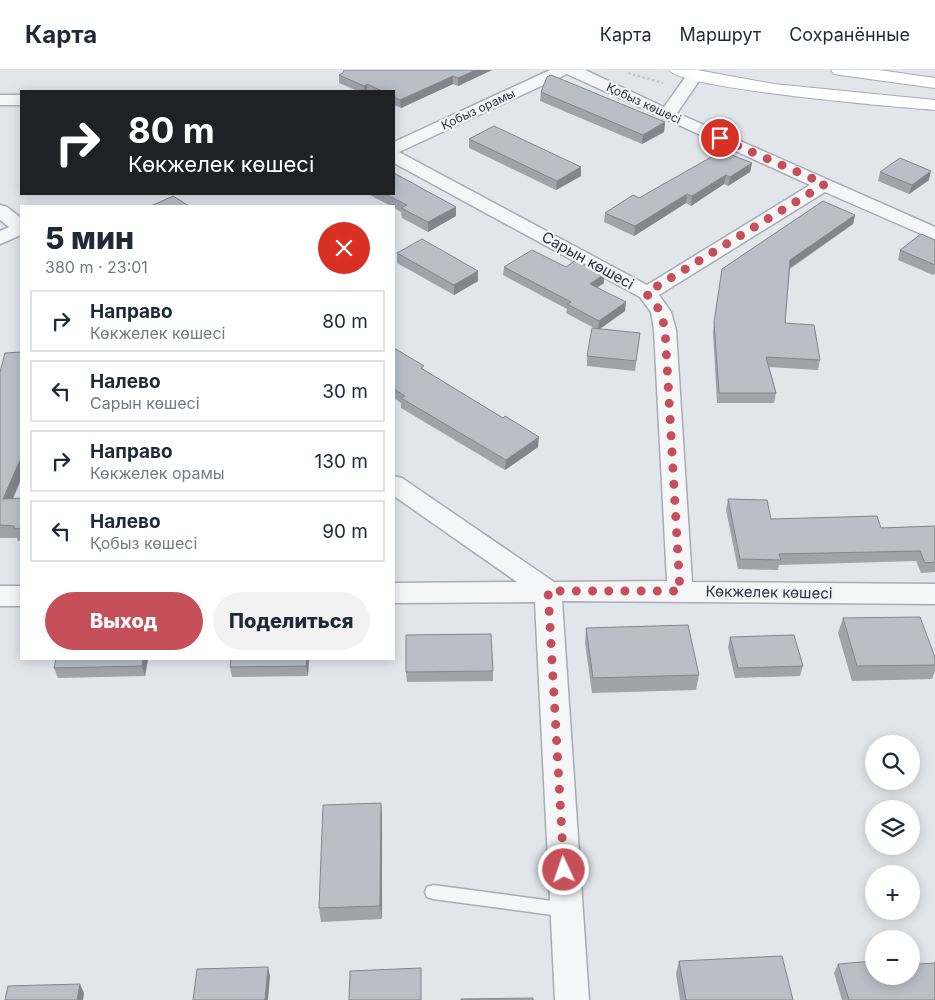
<!DOCTYPE html>
<html lang="ru">
<head>
<meta charset="utf-8">
<style>
  body { margin:0; font-family:Inter,sans-serif; background:#f2f2f3; color:#1f2937; height:100vh; display:flex; flex-direction:column; font-size:19px; white-space:nowrap }
  * { box-sizing:border-box; margin:0 }
  p { font-size:16px; color:#747a83 }
  .icon { flex:none; width:28px; height:28px; fill:none; stroke:currentColor; stroke-width:2; stroke-linecap:round; stroke-linejoin:round }
  .map { position:relative; flex:1; overflow:hidden }
  .details { position:absolute; left:20px; top:135px; width:375px; height:455px; display:flex; flex-direction:column; background:#fff; border-radius:0px; box-shadow:0 2px 12px #0003 }
  .details>* { flex:none }
  .hud { position:absolute; left:20px; top:20px; width:375px; height:105px; border-radius:0px; box-shadow:0 2px 12px #0003; background:#202124; color:#fff; overflow:hidden }
  .buttons { position:absolute; left:865px; top:665px; display:grid; gap:10px }
  .buttons a { display:grid; place-items:center; width:55px; height:55px; border-radius:50%; background:#fff; box-shadow:0 2px 12px #0003; font-size:25px }
  .pin { position:absolute; display:grid; place-items:center; width:42px; height:42px; color:#fff; margin:-21px; border:2px solid #fff; border-radius:50%; box-shadow:0 1px 5px #0007 }
  .me { position:absolute; width:55px; margin:-28px; rotate:357deg; stroke-linejoin:round; filter:drop-shadow(0 0 4px #0008) }
  .turn { display:flex; align-items:center; gap:18px; height:105px; padding:0 25px; font-size:22px }
  .turn .icon { width:65px; height:65px; stroke-width:2.5 }
  .turn b { display:block; font-size:35px; line-height:42px }
  .round { display:grid; place-items:center; flex:none; width:52px; height:52px; border-radius:26px; background:#f2f2f3 }
  .headline { display:flex; align-items:center; justify-content:space-between; height:85px; padding:0 25px }
  h1 { font-size:30px; font-weight:800; line-height:38px }
  .button { display:flex; gap:10px; margin-top:auto; padding:10px 25px }
  .button a { flex:1; height:58px; border-radius:30px; background:#c6505a; color:#fff; font-size:20px; font-weight:800; line-height:58px; text-align:center }
  .button a+a { background:#f2f2f3; color:#1f2937 }
  ul { padding:0; list-style:none }
  li { display:flex; align-items:center; gap:15px; height:62px; margin:0 10px 8px; padding:0 15px; border:2px solid #e0e1e3; border-radius:0px }
  li div { flex:1 }
  li b { display:block; font-size:19px }
  li em { font-style:normal }
  header { display:flex; align-items:center; gap:30px; box-sizing:border-box; height:70px; padding:0 25px; background:#fff; border-bottom:1px solid #e0e1e3 }
  header strong { font-size:24px }
  nav { display:flex; gap:28px; margin-inline-start:auto; font-size:18px }
  .map>svg:first-child { display:block }
</style>
</head>
<body>
<header>
<strong>Карта</strong>
<nav><a>Карта</a><a>Маршрут</a><a>Сохранённые</a></nav>
</header>
<div class="map">
<svg width="935" height="930" viewBox="0 0 935 930">
  <rect width="100%" height="100%" fill="#e2e5ea"/>
  <g fill="none" stroke-linecap="round" stroke-linejoin="round">
    <defs>
      <path id="lane" d="M433,815L567,833L573,835L575,840L573,845L567,847L433,829L427,827L425,822L427,817Z"/>
      <g id="street">
        <path d="M550,0H585L664,37L689,2H701L703,5L677,43L935,157V170L825,122L659,225L671,242L676,260L692,512L935,514V534L562,531L589,930H555L535,532L394,533V513L517,512L394,426V406L402,408L554,512L667,511L654,260L651,242L640,227L394,93V72ZM567,4L810,115L647,215L399,82Z"/>
        <rect x="0" y="25" width="21" height="10"/>
        <path d="M0,135L7,137L21,148V165L0,174V161L9,157L0,150Z"/>
        <rect x="0" y="516" width="21" height="20"/>
      </g>
      <g id="secondary">
        <path d="M669,0H697L774,14L935,30V40C899,37 682,19 669,0Z"/>
        <path d="M831,0H879L935,8V18L840,5L834,4Z"/>
      </g>
    </defs>
    <use href="#lane" stroke="#a7acb4" stroke-width="3"/>
    <use href="#street" stroke="#a7acb4" stroke-width="3"/>
    <use href="#secondary" stroke="#a7acb4" stroke-width="2"/>
    <path stroke="#c0c3c8" stroke-width="2.5" stroke-dasharray="2.5 2.5" stroke-linecap="butt" d="M628,3L663,13"/>
    <use href="#lane" fill="#f5f6f8" fill-rule="evenodd"/>
    <use href="#street" fill="#f5f6f8" fill-rule="evenodd"/>
    <use href="#secondary" fill="#fff" fill-rule="evenodd"/>
  </g>
  <g fill="#a0a3aa">
    <path d="M492,0L458,16L453,14L401,38L394,35V21H358L339,13V5Z"/>
    <path d="M541,22L665,52L664,62L642,74L540,31Z"/>
    <path d="M469,69L581,97V106L556,120L469,78Z"/>
    <path d="M752,93L750,102L728,116L724,114L691,136L686,133L634,166L604,152L605,143L639,128Z"/>
    <path d="M880,102L929,110L909,124L878,111Z"/>
    <path d="M368,124H394L456,137V146L428,162L402,148L401,142L394,138V136H391Z"/>
    <path d="M855,145L853,154L790,199L785,253L820,290L818,300L769,297L776,323L774,333H717L713,262L722,199Z"/>
    <path d="M935,170V203L933,205L898,190L900,180Z"/>
    <path d="M397,183L478,201V211L454,225L397,193Z"/>
    <path d="M504,197H566L604,213L597,217L625,241L600,259L640,263L635,301L587,296V286L596,259L566,243L567,239L503,205Z"/>
    <path d="M394,278L424,300L538,377L505,400L401,338V333L394,328Z"/>
    <path d="M21,282V409L13,429L21,428V471H18L17,468H0V302Z"/>
    <path d="M728,429L771,449L881,458L935,456V502L921,503L916,491L779,495L778,500L738,499L726,440Z"/>
    <path d="M843,548L935,587V601L932,609L852,611L838,563Z"/>
    <path d="M586,558L699,605L696,620L592,623L585,573Z"/>
    <path d="M730,567L803,596L800,606L735,608L728,577Z"/>
    <path d="M56,589H148L145,606L58,608L54,598Z"/>
    <path d="M309,589L308,606L232,607L230,597Z"/>
    <path d="M493,601V611L407,612L406,602Z"/>
    <path d="M381,733L382,747V849L321,852L319,838Z"/>
    <path d="M679,891L793,930H680L676,904Z"/>
    <path d="M838,894H919L935,930H842L834,903Z"/>
  </g>
  <g fill="#82858b">
    <path d="M476,0H492L458,16V8Z"/>
    <path d="M453,6V14L401,38L400,30Z"/>
    <path d="M367,14V21H364V16Z"/>
    <path d="M665,52L664,62L642,74L643,65Z"/>
    <path d="M752,93L750,102L728,116L730,107Z"/>
    <path d="M581,97V106L556,120L557,111Z"/>
    <path d="M931,101L929,110L909,124L912,115Z"/>
    <path d="M726,105L724,114L691,136L692,126Z"/>
    <path d="M687,124L686,133L634,166L635,156Z"/>
    <path d="M456,137V146L428,162V152Z"/>
    <path d="M855,145L853,154L788,199L790,190Z"/>
    <path d="M478,201V211L454,225V215Z"/>
    <path d="M604,204V213L590,223V214Z"/>
    <path d="M626,232L625,241L598,260L599,251Z"/>
    <path d="M539,367L538,377L505,400L506,390Z"/>
    <path d="M21,388V409L7,442L3,429Z"/>
    <path d="M143,589H148L145,606L142,596Z"/>
    <path d="M307,589H309L308,606L306,596Z"/>
    <path d="M381,733L382,747V849L380,836Z"/>
    <path d="M268,897L270,906L268,930H265Z"/>
    <path d="M80,914L84,923L83,930H77Z"/>
  </g>
  <g fill="#babec6" stroke="#82858b">
    <path d="M344,0H476L458,8L453,6L400,30L394,27V21H382L367,14L364,16L339,5L343,3Z"/>
    <path d="M551,5L665,52L643,65L541,22L547,7Z"/>
    <path d="M494,56L581,97L557,111L469,69Z"/>
    <path d="M722,81L752,93L730,107L726,105L692,126L687,124L635,156L605,143L633,125L639,128Z"/>
    <path d="M900,88L931,101L912,115L880,102Z"/>
    <path d="M394,103L456,137L428,152L401,138L407,135L385,124H394Z"/>
    <path d="M173,126L189,136H151Z"/>
    <path d="M823,131L855,145L790,190L785,253L814,255L820,290L766,287L776,323H719L714,252L722,199Z"/>
    <path d="M921,164L935,170V195L900,180Z"/>
    <path d="M422,169L478,201L454,215L397,183Z"/>
    <path d="M532,180L566,197L576,190L604,204L590,214L626,232L599,251L567,234L571,232L504,197Z"/>
    <path d="M592,258L640,263L636,291L587,286Z"/>
    <path d="M394,278L424,296L421,298L503,348L505,346L539,367L506,390L401,328L405,326L394,319Z"/>
    <path d="M21,282V388L3,429L21,428V458L14,459V456L0,455V302L5,283Z"/>
    <path d="M728,429L767,430L771,449L877,446L881,458L935,456V492L925,493L920,481L779,484L781,490L740,489Z"/>
    <path d="M920,547L935,587V595L857,596L843,548Z"/>
    <path d="M688,555L699,605L593,608L586,558Z"/>
    <path d="M491,564L493,601L406,602V565Z"/>
    <path d="M794,565L803,596L738,598L730,567Z"/>
    <path d="M56,589H143L142,596L54,598Z"/>
    <path d="M231,589H307L306,596L230,597Z"/>
    <path d="M381,733L380,836L319,838L323,735Z"/>
    <path d="M782,886L793,930H686L679,891Z"/>
    <path d="M918,888L919,894L935,893V930H849L838,894L874,891V906H911V889Z"/>
    <path d="M268,897L265,930H193L197,899Z"/>
    <path d="M421,898V930H349L350,901Z"/>
    <path d="M80,914L77,930H5L8,916Z"/>
    <path d="M533,928V930H461V929Z"/>
  </g>
  <g fill="none" stroke-linecap="round" stroke-linejoin="round">
    <path stroke="#c6505a" stroke-width="9" stroke-dasharray="0 16.2" d="M564,800L548,521H680L665,260L661,242L646,223L825,114L720,68"/>
  </g>
  <g text-anchor="middle" dominant-baseline="central" stroke-width="4.5" stroke-linejoin="round" paint-order="stroke">
    <g font-size="12" fill="#2b3241" stroke="#f2f4f7">
      <text transform="translate(644 33) rotate(25)">Қобыз көшесі</text>
      <text transform="translate(478 39) rotate(-25)">Қобыз орамы</text>
    </g>
    <g font-size="15" fill="#2b3241" stroke="#f2f4f7">
      <text transform="translate(588 190) rotate(29)">Сарын көшесі</text>
      <text transform="translate(769 522) rotate(1)">Көкжелек көшесі</text>
    </g>
  </g>
</svg>
<div class="buttons">
<a><svg class="icon" aria-label="search" viewBox="0 0 24 24"><circle cx="10" cy="10" r="6"/><path d="M15 15l6 6"/></svg></a>
<a><svg class="icon" aria-label="layers" viewBox="0 0 24 24"><path d="M12 4l9 5-9 5-9-5zM3 14l9 5 9-5"/></svg></a>
<a>+</a>
<a>−</a>
</div>
<div class="pin" style="left:720px;top:68px;background:#d93025"><svg class="icon" aria-label="arrive" viewBox="0 0 24 24"><path d="M6 21V4h12l-3 4 3 4H6"/></svg></div>
<svg class="me" style="left:564px;top:800px" viewBox="-20 -20 40 40"><circle r="17" fill="#c6505a" stroke="#fff" stroke-width="3"/><path d="M0-11L8 9 0 5-8 9z" fill="#fff"/></svg>
<div class="hud">
<div class="turn"><svg class="icon" aria-label="right" viewBox="0 0 24 24"><path d="M7 20v-9h11M14 6l5 5-5 5"/></svg><div><b>80 m</b>Көкжелек көшесі</div></div>
</div>
<section class="details">
<div class="headline"><div><h1>5 мин</h1><p>380 m · 23:01</p></div><a class="round" style="background:#d93025;color:#fff"><svg class="icon" aria-label="close" viewBox="0 0 24 24"><path d="M6 6l12 12M18 6L6 18"/></svg></a></div>
<ul>
<li><svg class="icon" aria-label="right" viewBox="0 0 24 24"><path d="M7 20v-9h11M14 6l5 5-5 5"/></svg><div><b>Направо</b><p>Көкжелек көшесі</p></div><em>80 m</em></li>
<li><svg class="icon" aria-label="left" viewBox="0 0 24 24"><path d="M17 20v-9H6M10 6l-5 5 5 5"/></svg><div><b>Налево</b><p>Сарын көшесі</p></div><em>30 m</em></li>
<li><svg class="icon" aria-label="right" viewBox="0 0 24 24"><path d="M7 20v-9h11M14 6l5 5-5 5"/></svg><div><b>Направо</b><p>Көкжелек орамы</p></div><em>130 m</em></li>
<li><svg class="icon" aria-label="left" viewBox="0 0 24 24"><path d="M17 20v-9H6M10 6l-5 5 5 5"/></svg><div><b>Налево</b><p>Қобыз көшесі</p></div><em>90 m</em></li>
</ul>
<div class="button"><a>Выход</a><a>Поделиться</a></div>
</section>
</div>
</body>
</html>
